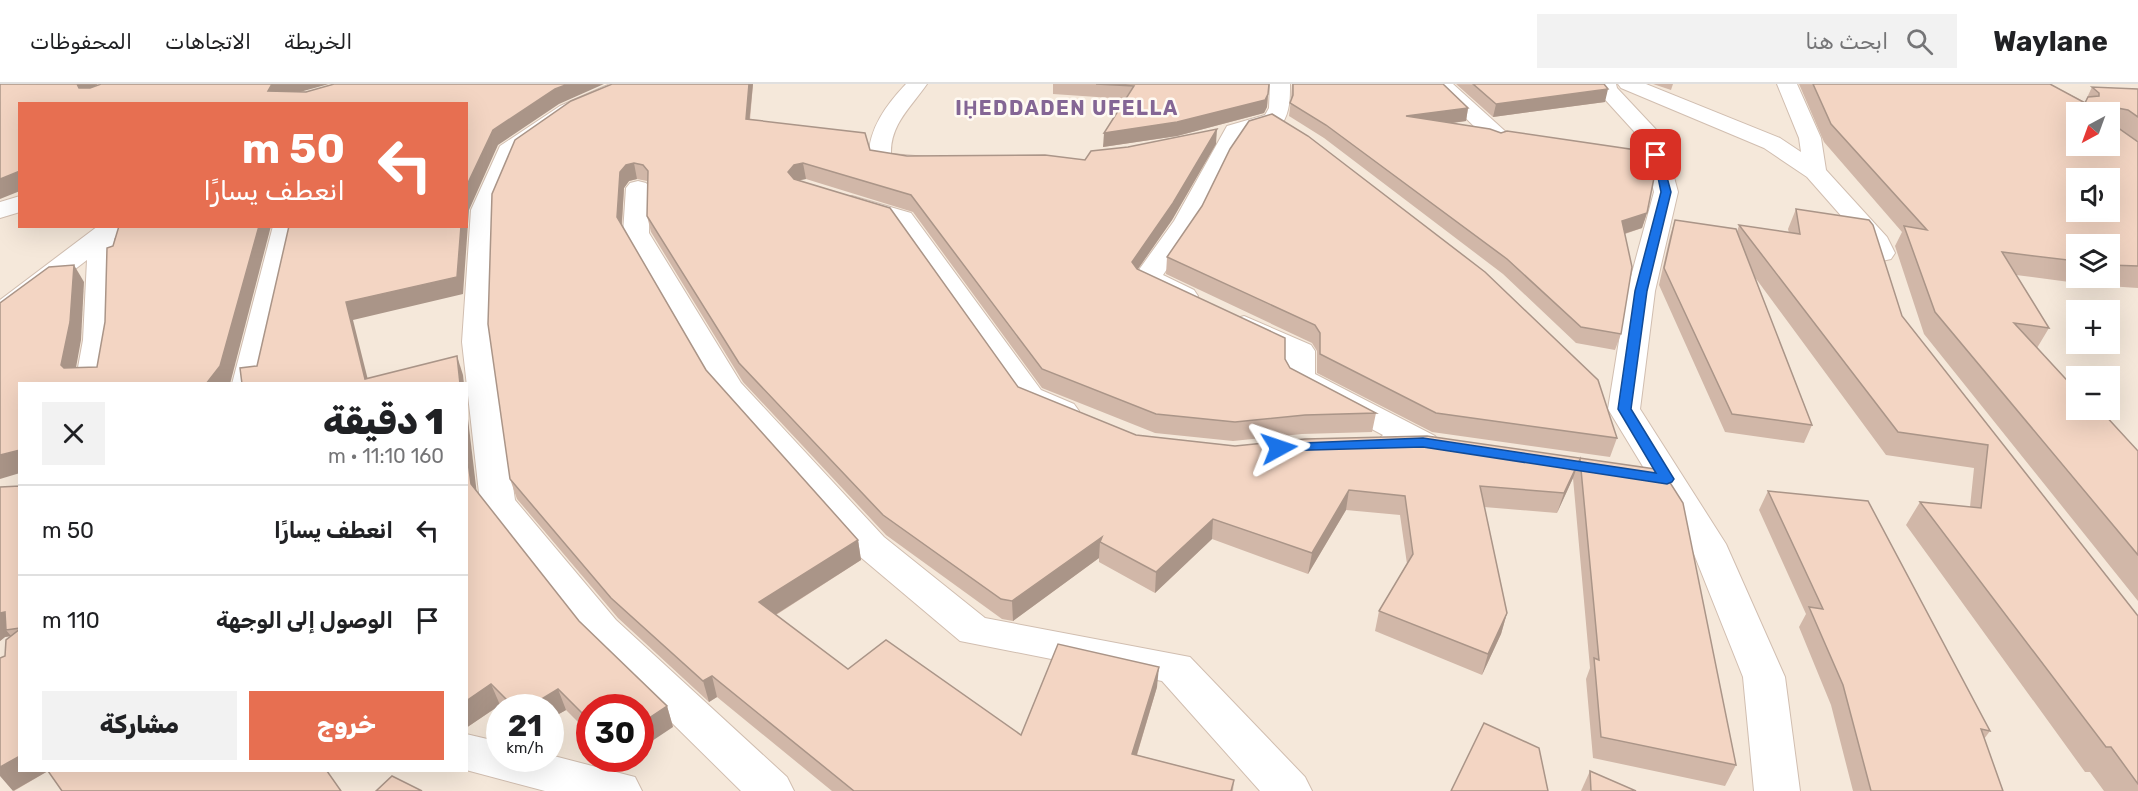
<!DOCTYPE html>
<html lang="ar">
<head>
<meta charset="utf-8">
<style>
  body { margin:0; font-family:Rubik,Vazirmatn,sans-serif; background:#f2f2f2; color:#202124; direction:rtl; height:100vh; display:flex; flex-direction:column; font-size:22px; white-space:nowrap }
  * { box-sizing:border-box; margin:0 }
  p { font-size:20px; color:#757577 }
  .icon { flex:none; width:33px; height:33px; fill:none; stroke:currentColor; stroke-width:2; stroke-linecap:round; stroke-linejoin:round }
  .map { position:relative; flex:1; overflow:hidden; direction:ltr }
  .side { position:absolute; left:18px; top:298px; width:450px; height:390px; display:flex; flex-direction:column; background:#fff; border-radius:0px; box-shadow:0 6px 24px #0002; direction:rtl }
  .side>* { flex:none }
  .top-card { position:absolute; left:18px; top:18px; width:450px; height:126px; border-radius:0px; box-shadow:0 6px 24px #0002; direction:rtl; background:#e76f51; color:#fff; overflow:hidden }
  .needle { width:39px; rotate:221deg }
  .controls { position:absolute; left:2066px; top:18px; display:grid; gap:12px }
  .controls a { display:grid; place-items:center; width:54px; height:54px; border-radius:0px; background:#fff; box-shadow:0 6px 24px #0002; font-size:30px }
  .speed { position:absolute; left:486px; top:610px; display:flex; gap:12px; font-size:30px; font-weight:700; text-align:center }
  .speed>* { display:grid; place-content:center; width:78px; height:78px; border-radius:50%; background:#fff; box-shadow:0 6px 24px #0002; line-height:1 }
  .speed small { font-size:15px; font-weight:400 }
  .speed .limit { border:9px solid #d22; background:#fff; color:#111 }
  .pin { position:absolute; display:grid; place-items:center; width:51px; height:51px; color:#fff; margin:-26px; border-radius:12px; box-shadow:0 3px 9px #0006 }
  .me { position:absolute; width:66px; margin:-33px; rotate:85deg; stroke-linejoin:round; filter:drop-shadow(0 0 4px #0008) }
  .turn { display:flex; align-items:center; gap:21px; height:126px; padding:0 24px; font-size:27px }
  .turn .icon { width:78px; height:78px; stroke-width:2.5 }
  .turn b { display:block; font-size:42px; line-height:51px }
  .round { display:grid; place-items:center; flex:none; width:63px; height:63px; border-radius:0px; background:#f2f2f2 }
  .overview { display:flex; align-items:center; justify-content:space-between; height:102px; padding:0 24px }
  h1 { font-size:36px; font-weight:800; line-height:45px }
  .cta { display:flex; gap:12px; margin-top:auto; padding:12px 24px }
  .cta a { flex:1; height:69px; border-radius:0px; background:#e76f51; color:#fff; font-size:24px; font-weight:800; line-height:69px; text-align:center }
  .cta a+a { background:#f2f2f2; color:#202124 }
  ul { padding:0; list-style:none }
  li { display:flex; align-items:center; gap:18px; height:90px; padding:0 24px; border-top:2px solid #e0e0e0 }
  li div { flex:1 }
  li b { display:block; font-size:22px }
  li em { font-style:normal }
  header { display:flex; align-items:center; gap:36px; box-sizing:border-box; height:84px; padding:0 30px; background:#fff; border-bottom:2px solid #e0e0e0 }
  header strong { font-size:28px }
  nav { display:flex; gap:33px; margin-inline-start:auto; font-size:21px }
  .search { width:420px; height:54px; background:#f2f2f2; display:flex; align-items:center; gap:15px; box-sizing:border-box; padding:0 21px; border-radius:0px; color:#757577; font-size:22px }
  .map>svg:first-child { display:block }
</style>
</head>
<body>
<header>
<strong>Waylane</strong>
<div class="search"><svg class="icon" aria-label="search" viewBox="0 0 24 24"><circle cx="10" cy="10" r="6"/><path d="M15 15l6 6"/></svg>ابحث هنا</div>
<nav><a>الخريطة</a><a>الاتجاهات</a><a>المحفوظات</a></nav>
</header>
<div class="map">
<svg width="2138" height="707" viewBox="0 0 2138 707">
  <rect width="100%" height="100%" fill="#fdf6ec"/>
  <path fill="#f5e8da" fill-rule="evenodd" d="M0,0H2138V707H0ZM20,20H466V142H20ZM2076,28H2109V62H2076ZM2076,94H2109V128H2076ZM2076,160H2109V194H2076ZM2076,226H2109V260H2076ZM2076,292H2109V326H2076ZM20,300H466V687H20ZM500,624H550V675H500ZM590,624H640V675H590Z"/>
  <g fill="none" stroke-linecap="round" stroke-linejoin="round">
    <defs>
      <g id="minor">
        <path d="M610,0H637L634,4L574,30L518,70L495,126L492,258L515,416L616,536L787,693L794,707H741L588,556L480,418L462,258L471,126L500,62L560,22Z"/>
        <path d="M906,0H927C912,22 890,40 891,70L927,73L930,78L927,83C912,87 879,89 869,74C868,45 887,20 906,0Z"/>
        <path d="M1270,0H1290C1290,15 1290,27 1282,40L1246,51L1227,80L1199,137L1163,191L1194,206L1198,212L1194,218L1184,220L1174,218L1137,200L1133,194L1174,137L1227,42L1265,31L1269,24Z"/>
        <path d="M1431,0H1453L1506,48L1509,53L1506,58L1498,60L1490,58Z"/>
        <path d="M1596,0H1616L1617,4L1663,53L1678,108L1655,207L1640,325L1726,460L1785,593L1800,707H1754L1743,593L1690,460L1608,325L1627,207L1654,108L1641,55L1600,10Z"/>
        <path d="M1618,0H1646L1780,54L1801,68L1799,54L1777,0H1797L1821,54L1826,86L1887,153L1895,169L1891,175L1882,177L1873,175L1866,160L1807,93L1764,64L1621,4Z"/>
        <path d="M638,97L646,99L650,104L649,149L741,299L884,453L985,534L1190,573L1305,693L1312,707H1260L1162,597L960,557L858,471L712,304L623,149L626,104L630,99Z"/>
        <path d="M20,112V128L0,134V118Z"/>
        <path d="M852,112L911,129L1041,306L1074,320L1079,327L1074,334C1054,339 1037,328 1019,320L893,139L843,124L840,119L843,114Z"/>
        <path d="M98,142H126L114,155L113,256L107,300H75L83,256L87,176L10,235L0,238V216Z"/>
        <path d="M273,142H298L264,300H232Z"/>
        <path d="M1244,232L1311,261L1315,267V290L1435,352L1440,359L1435,366C1417,371 1398,371 1380,366L1375,359L1383,351L1289,301L1285,294V271L1234,247L1230,241L1234,235Z"/>
        <path d="M466,650L500,658V675H550V671L635,693L642,707H545L466,686Z"/>
      </g>
    </defs>
    <use href="#minor" stroke="#d1beb0" stroke-width="2"/>
    <use href="#minor" fill="#fff" fill-rule="evenodd"/>
  </g>
  <g fill="#d1b7a8" fill-rule="evenodd">
    <path d="M612,0H753L750,36L870,66L907,72L1085,76L1216,60L1172,136L1138,185L1285,275L1290,284L1376,329L1372,348L1302,350L1233,357L1155,349L1042,304L913,128L806,95L798,96L1018,303L1136,351L1235,362L1427,352L1662,386L1736,681L1725,702L1593,674L1586,595L1590,584L1573,394L1557,429L1484,423L1507,529L1501,550L1482,591L1375,547L1379,527L1407,480L1400,431L1346,426L1308,490L1212,455L1155,509L1099,478V474L1013,537L1002,535L886,451L743,298L651,148L647,132L648,98L647,97L637,95L629,97L624,104L622,142L706,286L858,456L861,476L776,531L848,585L1021,651L1157,603L1137,671L1234,696L1233,707H832L717,613L709,618L618,534L517,415L510,395Z"/>
    <path d="M1053,0H1269L1267,23L1264,29L1177,52L1103,63L1126,15L1053,10Z"/>
    <path d="M1292,0H1443L1468,24L1466,37L1451,39L1647,129L1642,144L1625,150L1621,250L1615,266L1576,259L1503,190L1324,54L1289,32L1291,15Z"/>
    <path d="M1456,0H1604L1605,18L1493,33Z"/>
    <path d="M1653,0H1673L1671,6Z"/>
    <path d="M1799,0H2050L2085,18L2092,3L2138,5V204L2092,201L2016,191L2049,244L2037,264L2076,326L2138,367V517L1924,250L1895,162L1902,148L1824,58ZM2076,160H2109V194H2076Z"/>
    <path d="M1796,125L1902,232L2138,532V707H2104L2090,688H2085L1906,441L1920,418L1970,423L1974,384L1886,371L1754,192L1812,341L1804,359L1725,348L1659,201L1670,152L1675,136L1737,148L1739,141L1789,149L1788,145Z"/>
    <path d="M1167,173L1617,354L1610,373L1432,348L1317,289V267L1312,259L1166,190Z"/>
    <path d="M20,402V687H48L14,707L5,572L11,552L5,553L0,557V403Z"/>
    <path d="M1768,407L1990,647L1984,655L2003,707H1853L1831,621L1799,543L1806,530L1759,426Z"/>
    <path d="M477,408L579,537L667,622L673,643L590,624V650L566,626L550,635V624H504L500,621L466,644Z"/>
    <path d="M1590,687L1636,707H1581Z"/>
  </g>
  <g fill="#aa9588">
    <path d="M77,0H98L82,11Z"/>
    <path d="M272,0H329L278,14L268,7Z"/>
    <path d="M568,0H604L559,20L498,61L469,126L463,210L353,236L369,300L365,295L346,218L461,142H466V103L493,46L555,5Z"/>
    <path d="M749,0H753L748,50L746,35Z"/>
    <path d="M1608,5L1605,18L1493,33L1496,20Z"/>
    <path d="M1268,10L1267,23L1264,29L1177,52L1103,63L1104,49Z"/>
    <path d="M1468,24L1466,37L1403,46L1406,32Z"/>
    <path d="M1217,45L1216,60L1172,136L1131,195L1132,178Z"/>
    <path d="M634,79L637,95L629,97L624,104L621,150L617,133L620,88L626,81Z"/>
    <path d="M803,79L806,95L796,97L791,104L788,88L794,81Z"/>
    <path d="M20,87V107L0,115V95Z"/>
    <path d="M1647,129L1642,144L1617,152L1622,137Z"/>
    <path d="M259,142H271L230,300H206Z"/>
    <path d="M74,181L84,198L81,256L73,300L61,281Z"/>
    <path d="M457,272L463,291L464,300H460Z"/>
    <path d="M466,318L478,419L471,400L466,363Z"/>
    <path d="M20,366V389L0,395V371Z"/>
    <path d="M1580,375L1573,394L1557,429L1564,409Z"/>
    <path d="M1349,406L1346,426L1308,490L1312,469Z"/>
    <path d="M1213,435L1212,455L1155,509L1156,488Z"/>
    <path d="M1102,453L1100,458L1099,474L1013,537L1012,517Z"/>
    <path d="M858,456L861,476L764,538L759,518Z"/>
    <path d="M5,528L6,546L11,552L5,553L0,557V529Z"/>
    <path d="M1507,529L1501,550L1482,591L1488,570Z"/>
    <path d="M1159,583L1157,603L1131,690L1132,670Z"/>
    <path d="M712,592L717,613L709,618L703,597Z"/>
    <path d="M491,600L500,621L466,644V617Z"/>
    <path d="M558,605L566,626L550,635V624H527Z"/>
    <path d="M667,622L673,643L640,665V640Z"/>
    <path d="M20,672V687H48L13,707L0,692V683Z"/>
    <path d="M617,675H626L619,680Z"/>
  </g>
  <g fill="#f3d5c3" stroke="#aa9588" stroke-width="1.5" fill-rule="evenodd">
    <path d="M0,0H77L79,4H90L101,0H272L268,7L306,8L334,0H568L555,5L493,46L466,103V20H20V87L0,95Z"/>
    <path d="M612,0H749L746,35L865,49L870,66L907,72L1045,71L1085,76L1091,67L1128,63L1217,45L1173,119L1132,178L1137,185L1285,254V275L1290,284L1376,329L1305,331L1235,338L1156,330L1042,285L911,111L803,79L794,81L788,88L794,95L890,124L1018,303L1136,351L1235,362L1305,355L1427,352L1662,386L1683,419L1736,681L1601,653L1594,574L1599,576L1580,375L1564,409L1480,402L1507,529L1488,570L1379,527L1413,470L1405,412L1349,406L1312,469L1213,435L1156,488L1100,458L1102,453L1012,517L1001,515L883,431L739,279L647,132L648,87L643,81L634,79L626,81L620,88L617,133L706,286L858,456L759,518L848,585L886,556L1021,651L1058,560L1159,583L1132,670L1234,696L1231,707H854L712,592L703,597L611,514L510,395L488,240L492,110L515,56L571,17Z"/>
    <path d="M1096,0H1269L1268,10L1265,16L1177,38L1104,49L1134,2Z"/>
    <path d="M1293,0H1443L1468,24L1406,32L1490,45L1501,49L1507,47L1650,68L1655,89L1647,129L1622,137L1632,183L1621,250L1581,243L1507,175L1326,41L1290,19L1293,11Z"/>
    <path d="M1473,0H1604L1608,5L1496,20Z"/>
    <path d="M1813,0H2050L2085,19L2088,13L2099,12V9L2092,3L2138,5V33L2128,26L2117,24V43L2138,58V182L2109,181V160H2076V177L2002,168L2049,244L2014,239L2076,306V326H2094L2097,329H2103L2138,367V471L1935,228L1904,142L1927,146L1831,40ZM2076,28H2109V62H2076ZM2076,94H2109V128H2076Z"/>
    <path d="M1272,30L1308,52L1485,188L1598,296L1617,354L1436,329L1320,270V249L1315,241L1167,173L1202,122L1230,65L1249,37Z"/>
    <path d="M1796,125L1869,136L1873,141L1902,232L2138,532V700L2111,663H2106L1920,418L1981,424L1988,361L1898,348L1739,141L1800,150Z"/>
    <path d="M1675,136L1736,145L1812,341L1732,330L1664,184Z"/>
    <path d="M119,142H259L220,282L206,300H20V366L0,371V219L49,183L74,181L70,238L61,281L64,284L97,283L105,238L107,164L113,162Z"/>
    <path d="M289,142H461L457,193L346,218L365,295L457,272L460,300H242L240,284L257,282Z"/>
    <path d="M466,363L471,400L579,537L667,622L640,640V624H590V637L558,605L527,624H515L491,600L466,617Z"/>
    <path d="M20,402V544L6,546L5,528L0,529V403Z"/>
    <path d="M1768,407L1868,417L1990,647L1981,645L2003,707H1871L1843,601L1809,523L1823,525Z"/>
    <path d="M20,545V672L0,683V574L5,572L6,556Z"/>
    <path d="M1484,639L1539,664L1548,707H1451Z"/>
    <path d="M48,687H327L341,707H62Z"/>
    <path d="M1590,687L1636,707H1591Z"/>
    <path d="M392,692L422,707H376Z"/>
  </g>
  <path fill="#1a73e8" stroke="#114b97" stroke-width="1.5" d="M1653,69L1661,71L1671,108L1647,207L1631,325L1674,395L1672,398L1667,400L1423,363L1274,367L1272,364L1279,360L1423,354L1656,389L1618,325L1635,207L1661,108Z"/>
  <g text-anchor="middle" dominant-baseline="central" stroke-width="5" stroke-linejoin="round" paint-order="stroke">
    <g font-size="20" font-weight="bold" letter-spacing="1.5" fill="#846695" stroke="#fffaf3">
      <text x="1067" y="24">IḤEDDADEN UFELLA</text>
    </g>
  </g>
</svg>
<div class="controls">
<a><svg class="needle" viewBox="-14 -14 28 28"><path d="M0-13l5 13h-10z" fill="#e53935"/><path d="M0 13l5-13h-10z" fill="#757577"/></svg></a>
<a><svg class="icon" aria-label="sound" viewBox="0 0 24 24"><path d="M4 9h4l5-4v14l-5-4H4zM17 9q2 3 0 6"/></svg></a>
<a><svg class="icon" aria-label="layers" viewBox="0 0 24 24"><path d="M12 4l9 5-9 5-9-5zM3 14l9 5 9-5"/></svg></a>
<a>+</a>
<a>−</a>
</div>
<div class="speed"><div>21<small>km/h</small></div><div class="limit">30</div></div>
<div class="pin" style="left:1656px;top:71px;background:#d93025"><svg class="icon" aria-label="arrive" viewBox="0 0 24 24"><path d="M6 21V4h12l-3 4 3 4H6"/></svg></div>
<svg class="me" style="left:1279px;top:364px" viewBox="-20 -20 40 40"><path d="M0-17L14 15 0 8-14 15z" fill="#1a73e8" stroke="#fff" stroke-width="4"/></svg>
<div class="top-card">
<div class="turn"><svg class="icon" aria-label="left" viewBox="0 0 24 24"><path d="M17 20v-9H6M10 6l-5 5 5 5"/></svg><div><b>50 m</b>انعطف يسارًا</div></div>
</div>
<section class="side">
<div class="overview"><div><h1>1 دقيقة</h1><p>160 m · 11:10</p></div><a class="round"><svg class="icon" aria-label="close" viewBox="0 0 24 24"><path d="M6 6l12 12M18 6L6 18"/></svg></a></div>
<ul>
<li><svg class="icon" aria-label="left" viewBox="0 0 24 24"><path d="M17 20v-9H6M10 6l-5 5 5 5"/></svg><div><b>انعطف يسارًا</b></div><em>50 m</em></li>
<li><svg class="icon" aria-label="arrive" viewBox="0 0 24 24"><path d="M6 21V4h12l-3 4 3 4H6"/></svg><div><b>الوصول إلى الوجهة</b></div><em>110 m</em></li>
</ul>
<div class="cta"><a>خروج</a><a>مشاركة</a></div>
</section>
</div>
</body>
</html>
